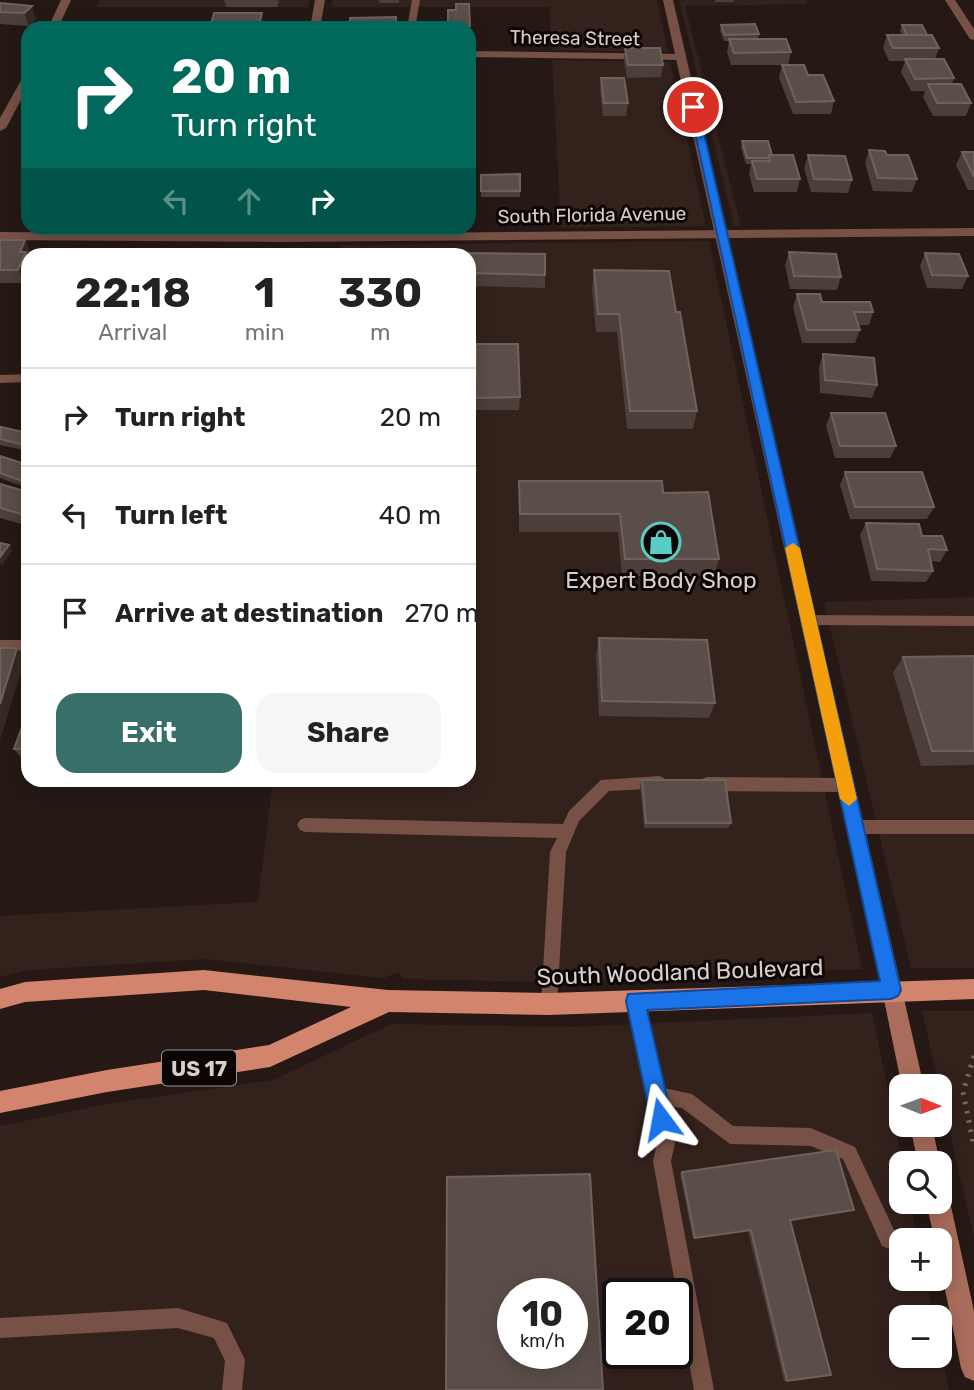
<!DOCTYPE html>
<html lang="en">
<head>
<meta charset="utf-8">
<style>
  body { margin:0; font-family:Rubik,sans-serif; background:#f6f6f6; color:#222; height:100vh; display:flex; flex-direction:column; font-size:26px; white-space:nowrap }
  * { box-sizing:border-box; margin:0 }
  p { font-size:23px; color:#767676 }
  .icon { flex:none; width:38px; height:38px; fill:none; stroke:currentColor; stroke-width:2; stroke-linecap:round; stroke-linejoin:round }
  .map { position:relative; flex:1; overflow:hidden }
  .sheet { position:absolute; left:21px; top:248px; width:455px; height:539px; display:flex; flex-direction:column; background:#fff; border-radius:21px; box-shadow:0 4px 18px #0003 }
  .sheet>* { flex:none }
  .hud { position:absolute; left:21px; top:21px; width:455px; height:214px; border-radius:21px; box-shadow:0 4px 18px #0003; background:#00695c; color:#fff; overflow:hidden }
  .needle { width:46px; rotate:91deg }
  .tools { position:absolute; left:889px; top:1074px; display:grid; gap:14px }
  .tools a { display:grid; place-items:center; width:63px; height:63px; border-radius:14px; background:#fff; box-shadow:0 4px 18px #0003; font-size:35px }
  .speed { position:absolute; left:497px; top:1278px; display:flex; gap:14px; font-size:35px; font-weight:700; text-align:center }
  .speed>* { display:grid; place-content:center; width:91px; height:91px; border-radius:50%; background:#fff; box-shadow:0 4px 18px #0003; line-height:1 }
  .speed small { font-size:18px; font-weight:400 }
  .speed .limit { border:4px solid #111; border-radius:10px; background:#fff; color:#111 }
  .pin { position:absolute; display:grid; place-items:center; width:60px; height:60px; color:#fff; margin:-30px; border:4px solid #fff; border-radius:50%; box-shadow:0 2px 7px #0007 }
  .me { position:absolute; width:77px; margin:-38px; rotate:347deg; stroke-linejoin:round; filter:drop-shadow(0 0 5px #0008) }
  .turn { display:flex; align-items:center; gap:24px; height:147px; padding:0 35px; font-size:32px }
  .turn .icon { width:91px; height:91px; stroke-width:2.5 }
  .turn b { display:block; font-size:49px; line-height:60px }
  .lanes { display:flex; align-items:center; height:66px; padding:0 35px; background:#0003; justify-content:center; gap:35px; direction:ltr }
  .lanes .off { opacity:.35 }
  .eta { display:flex; justify-content:space-evenly; align-items:center; height:119px; text-align:center }
  .eta b { font-size:42px; font-weight:700; line-height:49px }
  .action { display:flex; gap:14px; margin-top:auto; padding:14px 35px }
  .action a { flex:1; height:80px; border-radius:21px; background:#396f6b; color:#fff; font-size:28px; font-weight:700; line-height:80px; text-align:center }
  .action a+a { background:#f6f6f6; color:#222 }
  ul { padding:0; list-style:none }
  li { display:flex; align-items:center; gap:21px; height:98px; padding:0 35px; border-top:2px solid #e0e0e0 }
  li div { flex:1 }
  li b { display:block; font-size:26px }
  li em { font-style:normal }
  .map>svg:first-child { display:block }
</style>
</head>
<body>
<div class="map">
<svg width="974" height="1390" viewBox="0 0 974 1390">
  <rect width="100%" height="100%" fill="#261915"/>
  <g fill="#33211c" fill-rule="evenodd">
    <path d="M100,0H309L308,7H96Z"/>
    <path d="M332,0H657L668,52L552,50L549,7H331Z"/>
    <path d="M679,0H806L808,4L685,6L741,226H734Z"/>
    <path d="M552,60L670,62L706,226L561,228Z"/>
    <path d="M709,241L862,969L547,982L403,979L399,972L384,978L205,959L29,970L0,977V916L258,902L273,781L469,780V256L339,255L341,245Z"/>
    <path d="M974,597V968H911L824,602Z"/>
    <path d="M974,1011V1238L922,1011Z"/>
    <path d="M872,1013L903,1164L901,1202H910L918,1241H901V1279H926L934,1318H901V1356H940V1347L949,1390H0V1126L107,1104L273,1080L391,1024L574,1027ZM513,1293H572V1353H513ZM618,1293H677V1353H618Z"/>
  </g>
  <g fill="none" stroke-linecap="round" stroke-linejoin="round">
    <path stroke="#736864" stroke-width="5" stroke-dasharray="2.5 7" stroke-linecap="butt" d="M974,1056L963,1092L974,1147"/>
    <g fill="#775145" fill-rule="evenodd">
      <path d="M412,0H420L415,28H407Z"/>
      <path d="M28,374V382L0,383V375Z"/>
      <path d="M809,615L974,616V626L809,625L802,620Z"/>
      <path d="M0,640H28V652L0,650Z"/>
      <path d="M659,776L664,778L666,783L664,788L609,791L579,821L566,852L557,1004L555,1010L549,1012L543,1010L541,1004L550,852L557,838L305,832L300,830L297,825L300,820L305,818L563,824L569,811L601,780Z"/>
      <path d="M707,777L846,778L851,780L853,785L851,790L846,792L707,791L702,789L700,784L702,779Z"/>
      <path d="M855,820H974V834H855L850,832L847,827L850,822Z"/>
      <path d="M635,993L641,995L643,1001L663,1088L692,1094L733,1126L811,1128L855,1147L895,1232L908,1236L910,1241H901V1253L882,1246L843,1159L811,1146L730,1144L682,1108L667,1106L675,1143L671,1161L714,1390H694L653,1161L657,1143L627,1001L629,995Z"/>
      <path d="M178,1308L227,1323L245,1360L242,1390H222L225,1361L214,1338L178,1328L0,1338V1318Z"/>
    </g>
    <g fill="#775145" fill-rule="evenodd">
      <path d="M61,0H71L58,28H48Z"/>
      <path d="M315,0H325L320,28H310Z"/>
      <path d="M945,0H955L974,29V40L970,39Z"/>
      <path d="M469,51L681,54L686,57L681,60L469,57Z"/>
      <path d="M28,74V87L6,128L0,131V118L23,77Z"/>
      <path d="M974,228V236L283,242L0,240V232L283,234Z"/>
    </g>
    <path fill="#775145" fill-rule="evenodd" d="M663,0H673L902,990L899,997L892,1000L885,997L882,990Z"/>
    <g fill="#aa6d5b" fill-rule="evenodd">
      <path d="M892,980L899,983L902,990L924,1087H902L882,990L885,983Z"/>
      <path d="M910,1125H932L940,1164V1166L918,1164Z"/>
      <path d="M940,1191L946,1194L950,1202L974,1311V1381L965,1377L961,1368L940,1265V1241H935L926,1202H940Z"/>
    </g>
    <path fill="#d2846c" fill-rule="evenodd" d="M204,970L388,990L549,993L974,979V999L549,1015L389,1012L270,1067L107,1092L0,1113V1091L107,1070L269,1045L351,1007L204,990L25,1002L0,1009V989L25,982Z"/>
  </g>
  <g fill="#4c3e39">
    <path d="M224,0H279L278,7H226Z"/>
    <path d="M350,0H399V3H379V0Z"/>
    <rect x="715" y="0" width="19" height="2"/>
    <path d="M0,3L36,19L29,26L0,24Z"/>
    <path d="M469,4L470,32L469,28H449L448,10H456Z"/>
    <path d="M262,13L263,28H211V24Z"/>
    <path d="M350,23L397,24V28H350Z"/>
    <path d="M721,25L759,34L758,39L791,52L788,65L808,75L834,101L831,114H793L779,78L782,65H731L727,52L729,41H724L720,31Z"/>
    <path d="M902,25L927,35L939,48L935,59L954,78L952,84L971,103L966,116H933L923,97L925,91H911L901,72L905,61H889L883,48L887,35H902L900,31Z"/>
    <path d="M625,48L663,65L661,77L627,78L624,61Z"/>
    <path d="M601,78L628,103L626,116H603L600,91Z"/>
    <path d="M742,141L772,155L800,179L797,192H754L749,174L751,164H746L741,148Z"/>
    <path d="M869,150L887,155L917,179L912,192L873,191L865,163Z"/>
    <path d="M962,152H974V190H968L956,165Z"/>
    <path d="M808,155L852,180L848,193L811,192L804,168Z"/>
    <path d="M481,175L520,191V197H481Z"/>
    <path d="M0,240H25L31,253L30,256H28L24,283H0Z"/>
    <path d="M789,252L841,277L837,290L790,289L785,265Z"/>
    <path d="M925,253L968,276L962,289L927,288L920,266Z"/>
    <path d="M469,256L545,275V288L469,286Z"/>
    <path d="M594,270L676,312L697,411L693,429H627L617,332H596L592,289Z"/>
    <path d="M797,294L822,302L873,312L869,325H858L860,330L855,343H802L793,307Z"/>
    <path d="M476,344L520,397L519,410H475Z"/>
    <path d="M823,354L877,385L872,398L820,393L819,367Z"/>
    <path d="M831,413L896,446L890,458H835L826,426Z"/>
    <path d="M0,428L28,433V451L0,445Z"/>
    <path d="M0,456L28,465V488L0,478Z"/>
    <path d="M845,472L934,507L927,519H850L840,485Z"/>
    <path d="M519,481L663,493L719,559L714,576H622L618,532H519Z"/>
    <path d="M0,484L28,492V526L0,518Z"/>
    <path d="M866,523L922,536L947,550L940,562L931,561L933,571L926,582L871,581L860,535Z"/>
    <path d="M599,638L715,703L709,718L599,716L596,654Z"/>
    <path d="M974,656V765L921,766L893,673L903,657Z"/>
    <path d="M28,710V759H22L14,749Z"/>
    <path d="M642,780L731,823L728,828H644L640,785Z"/>
    <path d="M682,1172L854,1210L791,1221L787,1381H784L748,1231L693,1239L680,1174Z"/>
  </g>
  <g fill="#362924">
    <path d="M32,6L36,19L29,26L24,13Z"/>
    <path d="M262,13L264,26L263,28H260L259,24Z"/>
    <path d="M25,240L31,253L30,256H28V273L24,283L18,270L20,252Z"/>
    <path d="M9,545L12,551L2,565L0,563V557Z"/>
    <path d="M17,648L25,659L0,740V704Z"/>
  </g>
  <g fill="#5b4e49" stroke="#6e625d" stroke-width="2" fill-rule="evenodd">
    <path d="M0,3L32,6L24,13L0,12Z"/>
    <path d="M456,4H469L470,26H448V10H456Z"/>
    <path d="M214,13H262L259,24H211Z"/>
    <path d="M396,17V27H364V23H350V18Z"/>
    <path d="M755,24L759,34L725,35L721,25Z"/>
    <path d="M902,25H922L927,35H907Z"/>
    <path d="M887,35H932L939,48H893Z"/>
    <path d="M729,39H786L791,52L734,53Z"/>
    <path d="M625,48H660L663,65H628Z"/>
    <path d="M905,59H944L954,78L915,79Z"/>
    <path d="M782,65H804L808,75H823L834,101L796,102Z"/>
    <path d="M601,78H624L628,103H604Z"/>
    <path d="M928,84H961L971,103H937Z"/>
    <path d="M742,141H768L772,155H769L768,158H747Z"/>
    <path d="M869,150L885,151L887,155H908L917,179L878,178Z"/>
    <path d="M962,152H974V177Z"/>
    <path d="M769,155H793L800,179H757L752,161H770Z"/>
    <path d="M808,155L845,156L852,180L814,179Z"/>
    <path d="M520,174V191H481V175Z"/>
    <path d="M0,240H25L20,252H26L18,270H0Z"/>
    <path d="M361,249H386L385,255L422,256H360Z"/>
    <path d="M280,251L312,252V256H279Z"/>
    <path d="M789,252L836,254L841,277L794,276Z"/>
    <path d="M466,253L545,254V275L469,273V256H466Z"/>
    <path d="M925,253L959,254L968,276L932,275Z"/>
    <path d="M594,270L669,271L676,312H680L697,411H630L619,314H598Z"/>
    <path d="M797,294H820L822,302H870L873,312H854L860,330H807Z"/>
    <path d="M476,344H518L520,397L475,398Z"/>
    <path d="M823,354L874,358L877,385L825,380Z"/>
    <path d="M831,413H885L896,446H840Z"/>
    <path d="M1,427L28,433V446L0,439Z"/>
    <path d="M0,456L28,465V483L0,473Z"/>
    <path d="M845,472H922L934,507H855Z"/>
    <path d="M519,481H662L663,493L708,492L719,559H625L620,514H520Z"/>
    <path d="M0,484L28,492V516L0,508Z"/>
    <path d="M866,523L919,524L922,536H942L947,550L928,549L933,571L877,569Z"/>
    <path d="M0,543L9,545L0,557Z"/>
    <path d="M599,638L707,640L715,703L602,701Z"/>
    <path d="M0,648H17L0,704Z"/>
    <path d="M974,656V751H932L903,657Z"/>
    <path d="M28,710V749H14Z"/>
    <path d="M642,780H725L731,823H646Z"/>
    <path d="M836,1150L854,1210L790,1220L831,1375L787,1381L751,1230L695,1238L682,1172Z"/>
    <path d="M590,1174L603,1390H446L447,1177ZM513,1293H572V1353H513Z"/>
  </g>
  <path fill="#1a73e8" stroke="#114b97" stroke-width="2" d="M689,105L698,107L901,990L898,996L891,999L647,1010L672,1119L669,1127L661,1130L654,1127L651,1119L626,1001L628,994L880,981Z"/>
  <path fill="#f59e0b" d="M793,543L800,548L857,799L849,806L840,799L785,548Z"/>
  <defs>
    <symbol id="shop-ring" viewBox="-11 -11 22 22"><circle r="9.5" fill="#0b0605" stroke="#56cec4" stroke-width="1.5"/><path d="M-5-2.5h2.3a2.7 3.5 0 0 1 5.4 0H5L5.5 6h-11ZM-1.5-2.5h3a1.5 2.3 0 0 0-3 0Z" fill="#56cec4"/></symbol>
  </defs>
  <g fill-rule="evenodd">
    <use href="#shop-ring" x="639" y="520" width="44" height="44"/>
  </g>
  <g text-anchor="middle" dominant-baseline="central" stroke-width="6" stroke-linejoin="round" paint-order="stroke">
    <g font-size="19" fill="#d8cfcc" stroke="#0b0605">
      <text transform="translate(575 38) rotate(1)">Theresa Street</text>
      <text transform="translate(592 215) rotate(-1)">South Florida Avenue</text>
    </g>
    <rect fill="#0b0605" stroke="#9a9390" stroke-width="2" x="162" y="1050.5" width="74" height="35" rx="5"/>
    <g font-size="21" font-weight="bold" fill="#d8cfcc">
      <text x="199" y="1068">US 17</text>
    </g>
    <g font-size="23" fill="#d8cfcc" stroke="#0b0605">
      <text x="661" y="580">Expert Body Shop</text>
    </g>
    <g font-size="23" fill="#d8cfcc" stroke="#0b0605">
      <text transform="translate(680 972) rotate(-2)">South Woodland Boulevard</text>
    </g>
  </g>
</svg>
<div class="tools">
<a><svg class="needle" viewBox="-14 -14 28 28"><path d="M0-13l5 13h-10z" fill="#e53935"/><path d="M0 13l5-13h-10z" fill="#767676"/></svg></a>
<a><svg class="icon" aria-label="search" viewBox="0 0 24 24"><circle cx="10" cy="10" r="6"/><path d="M15 15l6 6"/></svg></a>
<a>+</a>
<a>−</a>
</div>
<div class="speed"><div>10<small>km/h</small></div><div class="limit">20</div></div>
<div class="pin" style="left:693px;top:107px;background:#d93025"><svg class="icon" aria-label="arrive" viewBox="0 0 24 24"><path d="M6 21V4h12l-3 4 3 4H6"/></svg></div>
<svg class="me" style="left:661px;top:1119px" viewBox="-20 -20 40 40"><path d="M0-17L14 15 0 8-14 15z" fill="#1a73e8" stroke="#fff" stroke-width="4"/></svg>
<div class="hud">
<div class="turn"><svg class="icon" aria-label="right" viewBox="0 0 24 24"><path d="M7 20v-9h11M14 6l5 5-5 5"/></svg><div><b>20 m</b>Turn right</div></div>
<div class="lanes"><svg class="icon off" aria-label="left" viewBox="0 0 24 24"><path d="M17 20v-9H6M10 6l-5 5 5 5"/></svg><svg class="icon off" aria-label="ahead" viewBox="0 0 24 24"><path d="M12 20V5M6 11l6-6 6 6"/></svg><svg class="icon" aria-label="right" viewBox="0 0 24 24"><path d="M7 20v-9h11M14 6l5 5-5 5"/></svg></div>
</div>
<section class="sheet">
<div class="eta">
<div><b>22:18</b><p>Arrival</p></div>
<div><b>1</b><p>min</p></div>
<div><b>330</b><p>m</p></div>
</div>
<ul>
<li><svg class="icon" aria-label="right" viewBox="0 0 24 24"><path d="M7 20v-9h11M14 6l5 5-5 5"/></svg><div><b>Turn right</b></div><em>20 m</em></li>
<li><svg class="icon" aria-label="left" viewBox="0 0 24 24"><path d="M17 20v-9H6M10 6l-5 5 5 5"/></svg><div><b>Turn left</b></div><em>40 m</em></li>
<li><svg class="icon" aria-label="arrive" viewBox="0 0 24 24"><path d="M6 21V4h12l-3 4 3 4H6"/></svg><div><b>Arrive at destination</b></div><em>270 m</em></li>
</ul>
<div class="action"><a>Exit</a><a>Share</a></div>
</section>
</div>
</body>
</html>
